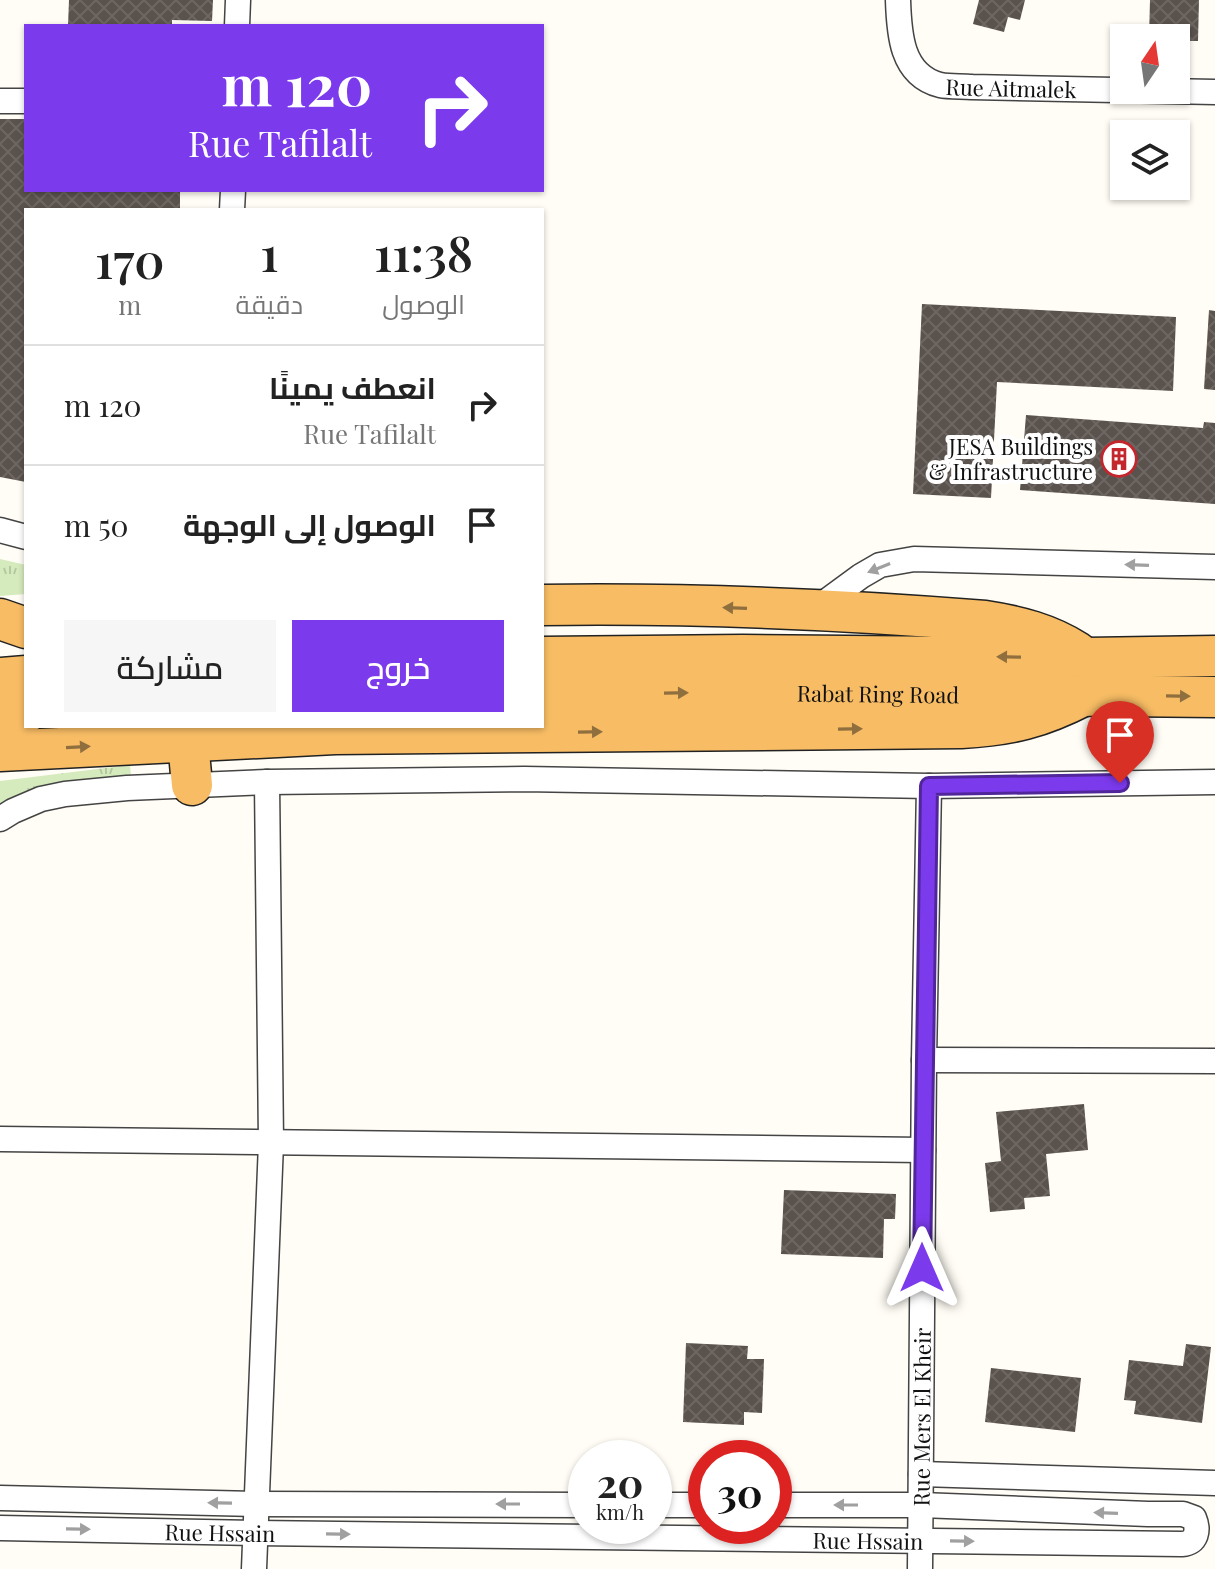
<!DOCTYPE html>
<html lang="ar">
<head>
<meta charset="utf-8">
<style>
  body { margin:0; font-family:"Playfair Display",Cairo,serif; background:#f6f6f6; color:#222; direction:rtl; height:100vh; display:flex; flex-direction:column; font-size:30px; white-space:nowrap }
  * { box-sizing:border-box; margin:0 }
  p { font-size:26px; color:#767676 }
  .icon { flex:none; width:44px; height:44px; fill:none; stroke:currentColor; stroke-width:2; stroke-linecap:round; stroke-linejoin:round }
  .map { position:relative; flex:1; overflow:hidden; direction:ltr }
  .side { position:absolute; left:24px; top:208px; width:520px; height:520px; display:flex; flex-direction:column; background:#fff; border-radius:0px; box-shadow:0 2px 6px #0004; direction:rtl }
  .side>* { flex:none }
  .guide { position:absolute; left:24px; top:24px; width:520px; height:168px; border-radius:0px; box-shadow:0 2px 6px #0004; direction:rtl; background:#7c3aed; color:#fff; overflow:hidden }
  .needle { width:52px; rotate:13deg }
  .controls { position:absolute; left:1110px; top:24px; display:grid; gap:16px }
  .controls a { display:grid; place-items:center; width:80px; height:80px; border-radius:0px; background:#fff; box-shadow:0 2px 6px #0004; font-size:40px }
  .speed { position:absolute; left:568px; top:1440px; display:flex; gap:16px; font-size:40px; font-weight:700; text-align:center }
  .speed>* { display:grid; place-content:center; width:104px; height:104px; border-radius:50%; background:#fff; box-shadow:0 2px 6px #0004; line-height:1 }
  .speed small { font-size:20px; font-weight:400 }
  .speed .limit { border:12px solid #d22; background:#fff; color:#111 }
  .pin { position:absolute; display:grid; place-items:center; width:68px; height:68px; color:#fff; margin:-82px -34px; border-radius:50% 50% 50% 0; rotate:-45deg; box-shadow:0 0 8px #0007 }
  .pin .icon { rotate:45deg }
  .me { position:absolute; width:88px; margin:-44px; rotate:0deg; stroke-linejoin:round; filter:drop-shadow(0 0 6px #0008) }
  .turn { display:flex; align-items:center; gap:28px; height:168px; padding:0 40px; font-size:36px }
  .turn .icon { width:104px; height:104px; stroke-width:2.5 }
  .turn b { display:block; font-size:56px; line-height:68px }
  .eta { display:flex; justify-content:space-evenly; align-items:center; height:136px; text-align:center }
  .eta b { font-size:48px; font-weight:600; line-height:56px }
  .button { display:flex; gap:16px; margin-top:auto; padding:16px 40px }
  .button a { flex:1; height:92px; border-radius:0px; background:#7c3aed; color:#fff; font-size:32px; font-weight:600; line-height:92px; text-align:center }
  .button a+a { background:#f6f6f6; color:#222 }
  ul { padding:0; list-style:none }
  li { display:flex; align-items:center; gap:24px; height:120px; padding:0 40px; border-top:2px solid #e0e0e0 }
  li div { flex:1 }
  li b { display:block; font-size:30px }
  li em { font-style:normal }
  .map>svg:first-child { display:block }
</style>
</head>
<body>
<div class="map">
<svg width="1215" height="1569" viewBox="0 0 1215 1569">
  <defs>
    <pattern id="grass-tufts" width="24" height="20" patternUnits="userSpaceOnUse" patternTransform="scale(2)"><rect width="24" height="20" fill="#d5ebbd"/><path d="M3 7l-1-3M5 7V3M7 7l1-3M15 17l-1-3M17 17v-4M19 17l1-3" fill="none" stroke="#b6c8a1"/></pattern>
    <pattern id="building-cross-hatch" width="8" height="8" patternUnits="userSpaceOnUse" patternTransform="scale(2)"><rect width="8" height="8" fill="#5a524d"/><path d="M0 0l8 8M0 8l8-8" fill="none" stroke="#6d6662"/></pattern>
  </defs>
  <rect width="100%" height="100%" fill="#fffdf5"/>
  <g fill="url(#grass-tufts)">
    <path d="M0,559L26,565V594L0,596Z"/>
    <path d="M130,765L131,776L26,791L0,805V781Z"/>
  </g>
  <g fill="url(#building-cross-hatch)">
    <path d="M69,0H213L212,21L172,20V26H68Z"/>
    <path d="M979,0H1025L1020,20L1008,17L1004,32L973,24Z"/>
    <path d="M1150,0H1199L1198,41H1176V38H1149Z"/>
    <path d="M0,119H26V190H180V210H26V482L0,477Z"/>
    <path d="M922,304L1176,317L1173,391L997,382L991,498L913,494Z"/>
    <path d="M1209,310L1215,311V390L1204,389Z"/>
    <path d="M1026,415L1203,428L1204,422L1215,423V504L1020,490Z"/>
    <path d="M1084,1104L1088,1150L1046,1154L1050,1196L1024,1198L1025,1209L990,1212L985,1163L1001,1161L996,1112Z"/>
    <path d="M784,1190L896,1194L895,1219H884L883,1258L781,1254Z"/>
    <path d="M686,1343L748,1346L747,1359H764L762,1413L744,1412V1425L683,1422Z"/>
    <path d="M1186,1344L1211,1347L1202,1423L1134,1414L1136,1401L1124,1400L1129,1360L1183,1366Z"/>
    <path d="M991,1368L1081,1378L1075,1432L985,1422Z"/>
  </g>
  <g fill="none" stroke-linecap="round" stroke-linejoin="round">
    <defs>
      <g id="minor">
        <path id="s1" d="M898,0C899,33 901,75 940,85C950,87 962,86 972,87L1215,92"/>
        <path d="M237,26L238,0"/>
        <path d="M0,101H26"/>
        <path d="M232,210L233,190"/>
        <path d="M0,530L26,537"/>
        <path d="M816,609L861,576L880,565L914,559L1215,567"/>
        <path d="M0,819L13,811L41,799L65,794L127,788L267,782L524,779L929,786L1215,782"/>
        <path d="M924,1060L1215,1061"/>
        <path d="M0,1139L923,1150"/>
        <path d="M921,1474L1215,1483"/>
        <path d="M0,1498L257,1504L586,1505"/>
        <path d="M654,1505H706"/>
        <path id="s2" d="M0,1528L255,1533L1182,1544C1197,1543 1199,1530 1194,1518L1183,1514H1148L921,1505H774"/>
        <path d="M254,1569L271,1143L267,782"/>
        <path id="s3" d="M920,1569L924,1060L929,786"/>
      </g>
      <g id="trunk">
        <path d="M542,605C689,603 838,609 985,621C1018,626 1049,634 1077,652"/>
        <path d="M0,619L26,628"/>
        <path d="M542,657L743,655L1087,658L1215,656"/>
        <path d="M0,678L26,676"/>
        <path id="s4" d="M542,696L743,692L1215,697"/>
        <path d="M0,714L26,713"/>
        <path d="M188,742L192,785"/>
        <path d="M0,751L335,734L961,728C1012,725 1040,718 1085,695"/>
      </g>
    </defs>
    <use href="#minor" stroke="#444" stroke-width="27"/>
    <use href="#trunk" stroke="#222" stroke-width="43"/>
    <use href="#minor" stroke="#fff" stroke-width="24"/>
    <use href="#trunk" stroke="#f7bc64" stroke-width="40"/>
  </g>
  <defs><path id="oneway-solid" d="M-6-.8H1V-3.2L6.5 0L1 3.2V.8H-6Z" transform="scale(2)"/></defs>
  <g fill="#a0a0a0">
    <use href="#oneway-solid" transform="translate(1137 565) rotate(-178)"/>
    <use href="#oneway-solid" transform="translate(879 568) rotate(158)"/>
    <use href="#oneway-solid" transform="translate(220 1503) rotate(-179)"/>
    <use href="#oneway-solid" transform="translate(508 1504) rotate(-180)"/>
    <use href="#oneway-solid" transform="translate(846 1505) rotate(-180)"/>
    <use href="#oneway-solid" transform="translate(1106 1513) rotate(-178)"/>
    <use href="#oneway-solid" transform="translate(78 1529) rotate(1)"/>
    <use href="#oneway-solid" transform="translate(338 1534) rotate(1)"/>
    <use href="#oneway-solid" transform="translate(962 1541) rotate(1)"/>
  </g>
  <g fill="#906f3f">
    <use href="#oneway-solid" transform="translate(735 608) rotate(-178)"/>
    <use href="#oneway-solid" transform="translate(1009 657) rotate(-179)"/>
    <use href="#oneway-solid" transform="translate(676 693) rotate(-1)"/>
    <use href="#oneway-solid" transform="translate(1178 696) rotate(1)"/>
    <use href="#oneway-solid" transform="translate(850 729) rotate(-1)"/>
    <use href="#oneway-solid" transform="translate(590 732) rotate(-1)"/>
    <use href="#oneway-solid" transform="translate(78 747) rotate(-3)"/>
  </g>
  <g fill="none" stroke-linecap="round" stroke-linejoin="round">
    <defs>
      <path id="route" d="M922,1268L929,786L1120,783"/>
    </defs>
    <use href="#route" stroke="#51269a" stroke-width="20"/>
    <use href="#route" stroke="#7c3aed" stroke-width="14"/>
  </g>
  <defs>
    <symbol id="building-ring" viewBox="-11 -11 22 22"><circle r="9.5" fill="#fff" stroke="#c4262e" stroke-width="1.5"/><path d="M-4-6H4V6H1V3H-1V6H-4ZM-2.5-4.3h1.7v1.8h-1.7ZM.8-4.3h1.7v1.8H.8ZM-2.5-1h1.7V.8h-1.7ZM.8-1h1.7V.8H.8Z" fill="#c4262e"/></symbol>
  </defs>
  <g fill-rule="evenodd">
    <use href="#building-ring" x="1099" y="439" width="40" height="40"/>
  </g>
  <g text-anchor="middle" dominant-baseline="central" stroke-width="8" stroke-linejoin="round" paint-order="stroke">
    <g font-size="22" fill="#111" stroke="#fff">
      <text stroke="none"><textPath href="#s1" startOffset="174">Rue Aitmalek</textPath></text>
      <text stroke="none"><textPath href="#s4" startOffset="336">Rabat Ring Road</textPath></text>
      <text stroke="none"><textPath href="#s3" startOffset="152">Rue Mers El Kheir</textPath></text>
      <text stroke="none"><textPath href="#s2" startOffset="220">Rue Hssain</textPath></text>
      <text stroke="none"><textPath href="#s2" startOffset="868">Rue Hssain</textPath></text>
    </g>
    <g font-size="22" fill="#111" stroke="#fff" text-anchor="end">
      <text x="1093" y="446">JESA Buildings<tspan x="1093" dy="25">&amp; Infrastructure</tspan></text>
    </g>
  </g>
</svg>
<div class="controls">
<a><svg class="needle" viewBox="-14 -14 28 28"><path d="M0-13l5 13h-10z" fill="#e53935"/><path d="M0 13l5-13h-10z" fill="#767676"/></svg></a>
<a><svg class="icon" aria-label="layers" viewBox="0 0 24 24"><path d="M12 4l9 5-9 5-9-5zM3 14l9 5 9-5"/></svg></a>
</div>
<div class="speed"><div>20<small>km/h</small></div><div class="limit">30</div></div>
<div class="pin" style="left:1120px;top:783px;background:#d93025"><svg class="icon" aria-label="arrive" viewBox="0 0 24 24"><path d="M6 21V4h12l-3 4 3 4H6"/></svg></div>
<svg class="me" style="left:922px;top:1268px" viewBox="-20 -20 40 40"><path d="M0-17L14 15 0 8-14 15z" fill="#7c3aed" stroke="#fff" stroke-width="4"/></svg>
<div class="guide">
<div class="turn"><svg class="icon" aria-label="right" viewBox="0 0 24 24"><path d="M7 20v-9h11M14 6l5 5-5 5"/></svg><div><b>120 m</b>Rue Tafilalt</div></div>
</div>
<section class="side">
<div class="eta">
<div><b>11:38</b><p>الوصول</p></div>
<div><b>1</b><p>دقيقة</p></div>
<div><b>170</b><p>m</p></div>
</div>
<ul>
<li><svg class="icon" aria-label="right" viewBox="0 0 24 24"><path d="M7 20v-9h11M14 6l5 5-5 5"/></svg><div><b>انعطف يمينًا</b><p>Rue Tafilalt</p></div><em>120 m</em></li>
<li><svg class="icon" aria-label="arrive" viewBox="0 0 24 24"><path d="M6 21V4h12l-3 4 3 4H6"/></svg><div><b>الوصول إلى الوجهة</b></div><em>50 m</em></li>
</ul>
<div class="button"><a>خروج</a><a>مشاركة</a></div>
</section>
</div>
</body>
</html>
